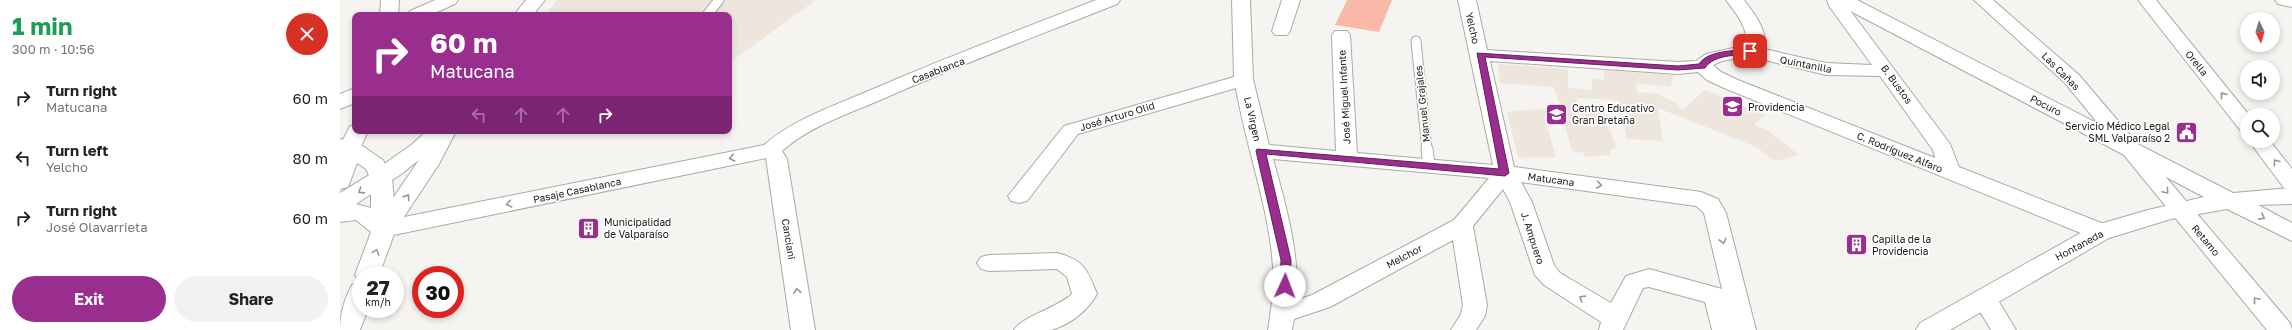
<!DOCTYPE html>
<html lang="en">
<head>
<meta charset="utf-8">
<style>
  body { margin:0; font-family:"Golos Text",sans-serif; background:#f2f2f2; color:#222; height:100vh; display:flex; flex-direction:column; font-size:15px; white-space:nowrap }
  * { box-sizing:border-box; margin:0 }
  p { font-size:13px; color:#767676 }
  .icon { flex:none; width:22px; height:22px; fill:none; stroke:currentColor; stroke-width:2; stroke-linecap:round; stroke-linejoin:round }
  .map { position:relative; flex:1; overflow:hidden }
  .details { display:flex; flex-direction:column; background:#fff; width:340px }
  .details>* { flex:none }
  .top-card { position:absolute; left:12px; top:12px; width:380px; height:122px; border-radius:8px; box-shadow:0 2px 6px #0003; background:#9a2e8f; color:#fff; overflow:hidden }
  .needle { width:26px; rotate:175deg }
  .tools { position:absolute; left:1900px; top:12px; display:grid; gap:8px }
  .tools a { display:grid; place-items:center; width:40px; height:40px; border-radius:50%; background:#fff; box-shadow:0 2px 6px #0003; font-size:20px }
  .speed { position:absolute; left:12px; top:266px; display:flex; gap:8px; font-size:20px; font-weight:700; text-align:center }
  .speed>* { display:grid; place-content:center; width:52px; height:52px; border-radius:50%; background:#fff; box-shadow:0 2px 6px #0003; line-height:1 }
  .speed small { font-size:10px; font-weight:400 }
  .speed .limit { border:6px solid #d22; background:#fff; color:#111 }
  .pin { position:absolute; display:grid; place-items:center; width:34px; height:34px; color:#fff; margin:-17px; border-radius:8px; box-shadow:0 2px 6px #0006 }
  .me { position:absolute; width:44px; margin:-22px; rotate:2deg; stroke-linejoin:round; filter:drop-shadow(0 0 3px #0008) }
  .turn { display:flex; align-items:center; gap:14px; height:84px; padding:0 12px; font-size:18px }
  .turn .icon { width:52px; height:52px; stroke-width:2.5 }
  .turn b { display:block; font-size:28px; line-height:34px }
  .lanes { display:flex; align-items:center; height:38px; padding:0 12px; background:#0003; justify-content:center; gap:20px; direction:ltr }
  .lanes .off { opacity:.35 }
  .round { display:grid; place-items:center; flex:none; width:42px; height:42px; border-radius:21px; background:#f2f2f2 }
  .headline { display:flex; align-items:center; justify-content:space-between; height:68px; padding:0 12px }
  h1 { font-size:24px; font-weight:700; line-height:30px; color:#1e9e55 }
  .action { display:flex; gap:8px; margin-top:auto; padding:8px 12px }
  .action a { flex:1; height:46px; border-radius:24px; background:#9a2e8f; color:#fff; font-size:16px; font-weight:700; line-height:46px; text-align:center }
  .action a+a { background:#f2f2f2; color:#222 }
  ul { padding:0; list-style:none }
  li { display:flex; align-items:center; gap:12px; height:60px; padding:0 12px }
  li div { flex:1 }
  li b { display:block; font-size:15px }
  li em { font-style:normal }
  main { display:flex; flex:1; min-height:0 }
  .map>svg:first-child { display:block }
</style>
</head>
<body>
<main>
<section class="details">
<div class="headline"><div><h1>1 min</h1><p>300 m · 10:56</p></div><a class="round" style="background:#d93025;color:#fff"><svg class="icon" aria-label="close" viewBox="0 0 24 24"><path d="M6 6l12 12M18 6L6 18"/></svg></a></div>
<ul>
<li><svg class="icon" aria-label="right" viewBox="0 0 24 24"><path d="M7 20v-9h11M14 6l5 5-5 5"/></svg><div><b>Turn right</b><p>Matucana</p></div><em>60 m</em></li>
<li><svg class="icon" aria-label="left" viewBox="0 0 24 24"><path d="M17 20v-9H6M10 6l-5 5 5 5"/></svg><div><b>Turn left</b><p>Yelcho</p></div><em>80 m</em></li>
<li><svg class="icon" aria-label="right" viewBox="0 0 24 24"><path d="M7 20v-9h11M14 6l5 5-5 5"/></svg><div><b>Turn right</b><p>José Olavarrieta</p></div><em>60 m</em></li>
</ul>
<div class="action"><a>Exit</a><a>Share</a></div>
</section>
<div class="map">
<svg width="1952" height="330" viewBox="0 0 1952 330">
  <rect width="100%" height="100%" fill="#f6f4f0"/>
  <g fill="#eee6dd">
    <path d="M217,0H476L389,63V15H205Z"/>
    <path d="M1158,64L1228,69V88L1252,90V79L1265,80L1263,70L1333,75L1331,87L1296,83L1297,92L1318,94L1334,102L1342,110L1365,90L1425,115L1414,125L1427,130L1459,155L1435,161L1416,147L1318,108L1323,141L1287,139L1278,100L1237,98V108L1262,110L1276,147L1269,151L1271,155L1244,157L1243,152L1233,153L1222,117H1204L1216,157L1178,158L1167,112L1220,107L1214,87L1160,83Z"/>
  </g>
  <path fill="#fab9a8" d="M1007,0H1052L1039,32L995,25Z"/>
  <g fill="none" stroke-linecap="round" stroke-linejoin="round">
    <defs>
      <g id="lane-far1">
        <path d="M367,15L379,0"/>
        <path d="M1076,41L1087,150"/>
      </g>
      <path id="lane" d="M1087,149L1089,166"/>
      <g id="street">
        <path d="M95,0H118L115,4L90,15H67L70,11Z"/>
        <path d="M756,0H780L777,4C697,36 617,66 538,101C505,115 469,127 442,151L447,159L475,330H451L426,158L44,237L36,234L33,229L36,224L44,221L424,145C454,119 491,107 526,92C602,59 679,30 756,0Z"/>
        <path d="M892,0H910L913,79L929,145L996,151L992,35L995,31H1007L1010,35L1017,153L1153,165L1118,0H1136L1147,50L1338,62L1356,61L1366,54L1407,45C1408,28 1396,13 1386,0H1404C1414,13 1429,32 1424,49L1486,63L1532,65L1489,6L1487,0H1505L1506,5L1610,144L1619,167L1769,226L1772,232L1769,238L1761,240L1753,238L1384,88L1367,80L1358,72L1338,74L1150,61L1174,167L1361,192L1378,199L1386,213L1416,330H1372L1365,302L1309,287L1303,288L1283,330H1259L1261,322L1204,285L1195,275L1170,202L1163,189L1133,226L1147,305L1145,316L1136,330H1111L1121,314L1123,305L1113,240L990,307L954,319L952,330H928C931,309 935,288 933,267C929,206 906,148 896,88L738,134L687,201L679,203L671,201L668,196L724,126L894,77ZM1409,56L1486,75L1540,76L1593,150L1595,158L1398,80L1381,72L1373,65L1382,61ZM933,159L1149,178L1114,220L972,295L957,300C959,251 946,205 933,159ZM1181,182L1356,206L1364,213L1382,289L1309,269L1286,276L1271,303L1220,273L1214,265L1192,202Z"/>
        <path d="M942,0H960L950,31L947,35H935L932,31Z"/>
        <path d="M1634,0H1653L1739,75L1950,323L1952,330H1927L1725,83Z"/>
        <path d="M1798,0H1816L1909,115H1907V132L1900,130Z"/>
        <path d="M1935,0H1952V7L1938,4Z"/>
        <path d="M1909,141H1930L1952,169V190L1944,188Z"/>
        <path d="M717,253C744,260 747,269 757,294C747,311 731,324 711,330C700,330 685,330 674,330C681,317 717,308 732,294L727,277L717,269L649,271L641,269L637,263L641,257L649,255Z"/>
        <path d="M1644,289L1653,292L1676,330H1651L1632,298L1635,292Z"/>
      </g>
      <g id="secondary">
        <path d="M41,0H59L58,15H40Z"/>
        <path d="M186,0H205L193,15H174Z"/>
        <path d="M1494,0H1517L1893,193L1952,188V204L1918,205L1952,223V241L1887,209L1831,219L1769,238L1610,330H1576L1580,323L1753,226L1808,210L1864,197L1497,4Z"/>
        <path d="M15,125V131H28L18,153L10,155L2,153L0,146L10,126Z"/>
        <path d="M87,131H116L99,164L52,235L44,237L36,235L32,229L79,160C65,170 51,187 33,182L30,177L33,172L71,145Z"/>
      </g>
      <g id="primary">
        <path d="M10,141L18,143L43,160L52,177L56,229L39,275H21V282L15,275L31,232L16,220L0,222V193L29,175L26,169L17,163L8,187L0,189V147L2,143ZM31,194V208L16,204Z"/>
        <path d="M21,283V309H28L20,330H0C0,314 4,300 12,285Z"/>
      </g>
      <g id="highway">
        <path d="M15,88V103L0,109V94Z"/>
        <path d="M0,139L18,143L21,148L18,153L10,155L0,153Z"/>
      </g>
    </defs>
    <use href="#lane-far1" stroke="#aca9a6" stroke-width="11"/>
    <use href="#lane" stroke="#aca9a6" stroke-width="13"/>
    <use href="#street" stroke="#aca9a6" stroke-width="2"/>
    <use href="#secondary" stroke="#aca9a6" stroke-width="2"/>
    <use href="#primary" stroke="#aca9a6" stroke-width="2"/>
    <use href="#highway" stroke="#aca9a6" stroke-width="2"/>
    <use href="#lane-far1" stroke="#fff" stroke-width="9"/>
    <use href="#lane" stroke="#fff" stroke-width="11"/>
    <use href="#street" fill="#fff" fill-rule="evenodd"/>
    <use href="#secondary" fill="#fff" fill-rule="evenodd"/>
    <use href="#primary" fill="#fff" fill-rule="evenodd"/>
    <use href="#highway" fill="#fff" fill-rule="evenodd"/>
  </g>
  <defs><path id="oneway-chevron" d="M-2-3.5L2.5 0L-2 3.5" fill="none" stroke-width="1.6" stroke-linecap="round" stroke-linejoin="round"/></defs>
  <g stroke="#989797">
    <use href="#oneway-chevron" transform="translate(1883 95) rotate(-129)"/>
    <use href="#oneway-chevron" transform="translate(392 158) rotate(168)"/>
    <use href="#oneway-chevron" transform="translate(1936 162) rotate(-128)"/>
    <use href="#oneway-chevron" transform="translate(1259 185) rotate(8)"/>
    <use href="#oneway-chevron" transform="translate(21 191) rotate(147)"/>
    <use href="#oneway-chevron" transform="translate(1826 191) rotate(50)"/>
    <use href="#oneway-chevron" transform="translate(67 197) rotate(-57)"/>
    <use href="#oneway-chevron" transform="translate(169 204) rotate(168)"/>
    <use href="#oneway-chevron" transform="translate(1922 217) rotate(28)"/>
    <use href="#oneway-chevron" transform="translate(1383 241) rotate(76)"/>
    <use href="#oneway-chevron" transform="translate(36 252) rotate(-70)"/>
    <use href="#oneway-chevron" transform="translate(457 291) rotate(-99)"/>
    <use href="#oneway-chevron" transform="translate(1242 298) rotate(-148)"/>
    <use href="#oneway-chevron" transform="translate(1916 300) rotate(-130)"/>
  </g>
  <path fill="#9a2e8f" stroke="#641e5d" d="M1410,49L1412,50V53C1397,56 1374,54 1365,68L1338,70L1145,57L1169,173L1165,176L926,154L951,260L950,286L945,290L940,286L941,260L916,151L917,149L1159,169L1137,53L1338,66L1359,64C1368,50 1395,51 1410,49Z"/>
  <defs>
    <symbol id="school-square" viewBox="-11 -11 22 22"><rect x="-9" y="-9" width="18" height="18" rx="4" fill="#9a2e8f" stroke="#fff"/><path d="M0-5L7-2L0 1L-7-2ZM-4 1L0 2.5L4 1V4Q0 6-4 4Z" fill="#fff"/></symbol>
    <symbol id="university-square" viewBox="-11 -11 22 22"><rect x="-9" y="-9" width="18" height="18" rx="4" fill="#9a2e8f" stroke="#fff"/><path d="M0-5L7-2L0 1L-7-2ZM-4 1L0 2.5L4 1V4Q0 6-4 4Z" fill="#fff"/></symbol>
    <symbol id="civic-square" viewBox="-11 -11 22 22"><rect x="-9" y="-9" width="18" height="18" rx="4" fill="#9a2e8f" stroke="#fff"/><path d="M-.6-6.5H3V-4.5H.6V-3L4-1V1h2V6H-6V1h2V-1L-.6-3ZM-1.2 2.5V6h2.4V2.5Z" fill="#fff"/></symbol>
    <symbol id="building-square" viewBox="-11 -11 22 22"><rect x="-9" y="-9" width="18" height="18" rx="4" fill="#9a2e8f" stroke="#fff"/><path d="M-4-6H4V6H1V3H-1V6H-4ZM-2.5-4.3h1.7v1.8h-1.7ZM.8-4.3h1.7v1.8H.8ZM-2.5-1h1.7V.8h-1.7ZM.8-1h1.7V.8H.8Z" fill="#fff"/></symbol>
  </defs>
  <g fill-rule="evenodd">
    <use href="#school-square" x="1380" y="94" width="25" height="25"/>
    <use href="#university-square" x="1204" y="102" width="25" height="25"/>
    <use href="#civic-square" x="1834" y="120" width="25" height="25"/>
    <use href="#building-square" x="236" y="216" width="25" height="25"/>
    <use href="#building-square" x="1504" y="232" width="25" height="25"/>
  </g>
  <g text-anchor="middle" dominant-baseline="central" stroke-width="3.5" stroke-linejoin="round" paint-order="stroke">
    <g font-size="10" fill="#191817" stroke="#fff">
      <text transform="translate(1133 28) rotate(77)">Yelcho</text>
      <text transform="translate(1857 63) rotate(51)">Orella</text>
      <text transform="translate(1466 64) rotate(11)">Quintanilla</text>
      <text transform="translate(598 70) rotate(-21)">Casablanca</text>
      <text transform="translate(1721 71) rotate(45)">Las Cañas</text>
      <text transform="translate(1557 84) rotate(54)">B. Bustos</text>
      <text transform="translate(1004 97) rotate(-93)">José Miguel Infante</text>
      <text transform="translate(1082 104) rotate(-96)">Manuel Grajales</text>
      <text transform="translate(1706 105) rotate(27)">Pocuro</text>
      <text transform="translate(777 116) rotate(-17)">José Arturo Olid</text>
      <text transform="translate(913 119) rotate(77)">La Virgen</text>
      <text transform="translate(1560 152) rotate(22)">C. Rodríguez Alfaro</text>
      <text transform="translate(1211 179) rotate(8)">Matucana</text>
      <text transform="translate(237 190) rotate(-12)">Pasaje Casablanca</text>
      <text transform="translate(1193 238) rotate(72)">J. Ampuero</text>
      <text transform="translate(449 239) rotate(81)">Canciani</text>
      <text transform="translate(1866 240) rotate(50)">Retamo</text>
      <text transform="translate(1739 245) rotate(-28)">Hontaneda</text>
      <text transform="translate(1064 256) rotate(-28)">Melchor</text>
    </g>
    <g font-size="10" fill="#191817" stroke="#fff" text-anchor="start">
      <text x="1408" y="107">Providencia</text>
      <text x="1232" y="108">Centro Educativo<tspan x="1232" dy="12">Gran Bretaña</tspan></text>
      <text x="1830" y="126" text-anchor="end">Servicio Médico Legal<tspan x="1830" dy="12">SML Valparaíso 2</tspan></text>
      <text x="264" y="222">Municipalidad<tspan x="264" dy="12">de Valparaíso</tspan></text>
      <text x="1532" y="239">Capilla de la<tspan x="1532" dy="12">Providencia</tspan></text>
    </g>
  </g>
</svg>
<div class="tools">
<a><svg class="needle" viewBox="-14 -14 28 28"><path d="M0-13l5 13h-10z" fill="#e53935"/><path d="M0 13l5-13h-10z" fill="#767676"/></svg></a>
<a><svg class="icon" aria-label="sound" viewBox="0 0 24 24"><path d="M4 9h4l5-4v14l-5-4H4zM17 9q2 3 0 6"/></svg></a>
<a><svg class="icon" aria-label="search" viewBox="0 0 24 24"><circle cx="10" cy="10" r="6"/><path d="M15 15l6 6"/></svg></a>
</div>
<div class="speed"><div>27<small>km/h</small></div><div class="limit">30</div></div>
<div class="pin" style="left:1410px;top:51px;background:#d93025"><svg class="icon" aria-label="arrive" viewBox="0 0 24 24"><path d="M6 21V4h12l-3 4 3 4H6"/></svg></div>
<svg class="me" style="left:945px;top:286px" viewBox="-20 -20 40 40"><circle r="19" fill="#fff"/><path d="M0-13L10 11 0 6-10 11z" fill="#9a2e8f"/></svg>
<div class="top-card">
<div class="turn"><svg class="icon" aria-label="right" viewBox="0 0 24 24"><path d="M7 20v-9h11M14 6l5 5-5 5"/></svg><div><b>60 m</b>Matucana</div></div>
<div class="lanes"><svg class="icon off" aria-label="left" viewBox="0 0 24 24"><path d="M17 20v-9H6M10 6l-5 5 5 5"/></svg><svg class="icon off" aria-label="ahead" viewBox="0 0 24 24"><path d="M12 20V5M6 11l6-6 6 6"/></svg><svg class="icon off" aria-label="ahead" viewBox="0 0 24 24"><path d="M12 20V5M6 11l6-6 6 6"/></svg><svg class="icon" aria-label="right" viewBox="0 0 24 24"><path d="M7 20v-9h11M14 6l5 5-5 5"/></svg></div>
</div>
</div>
</main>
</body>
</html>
